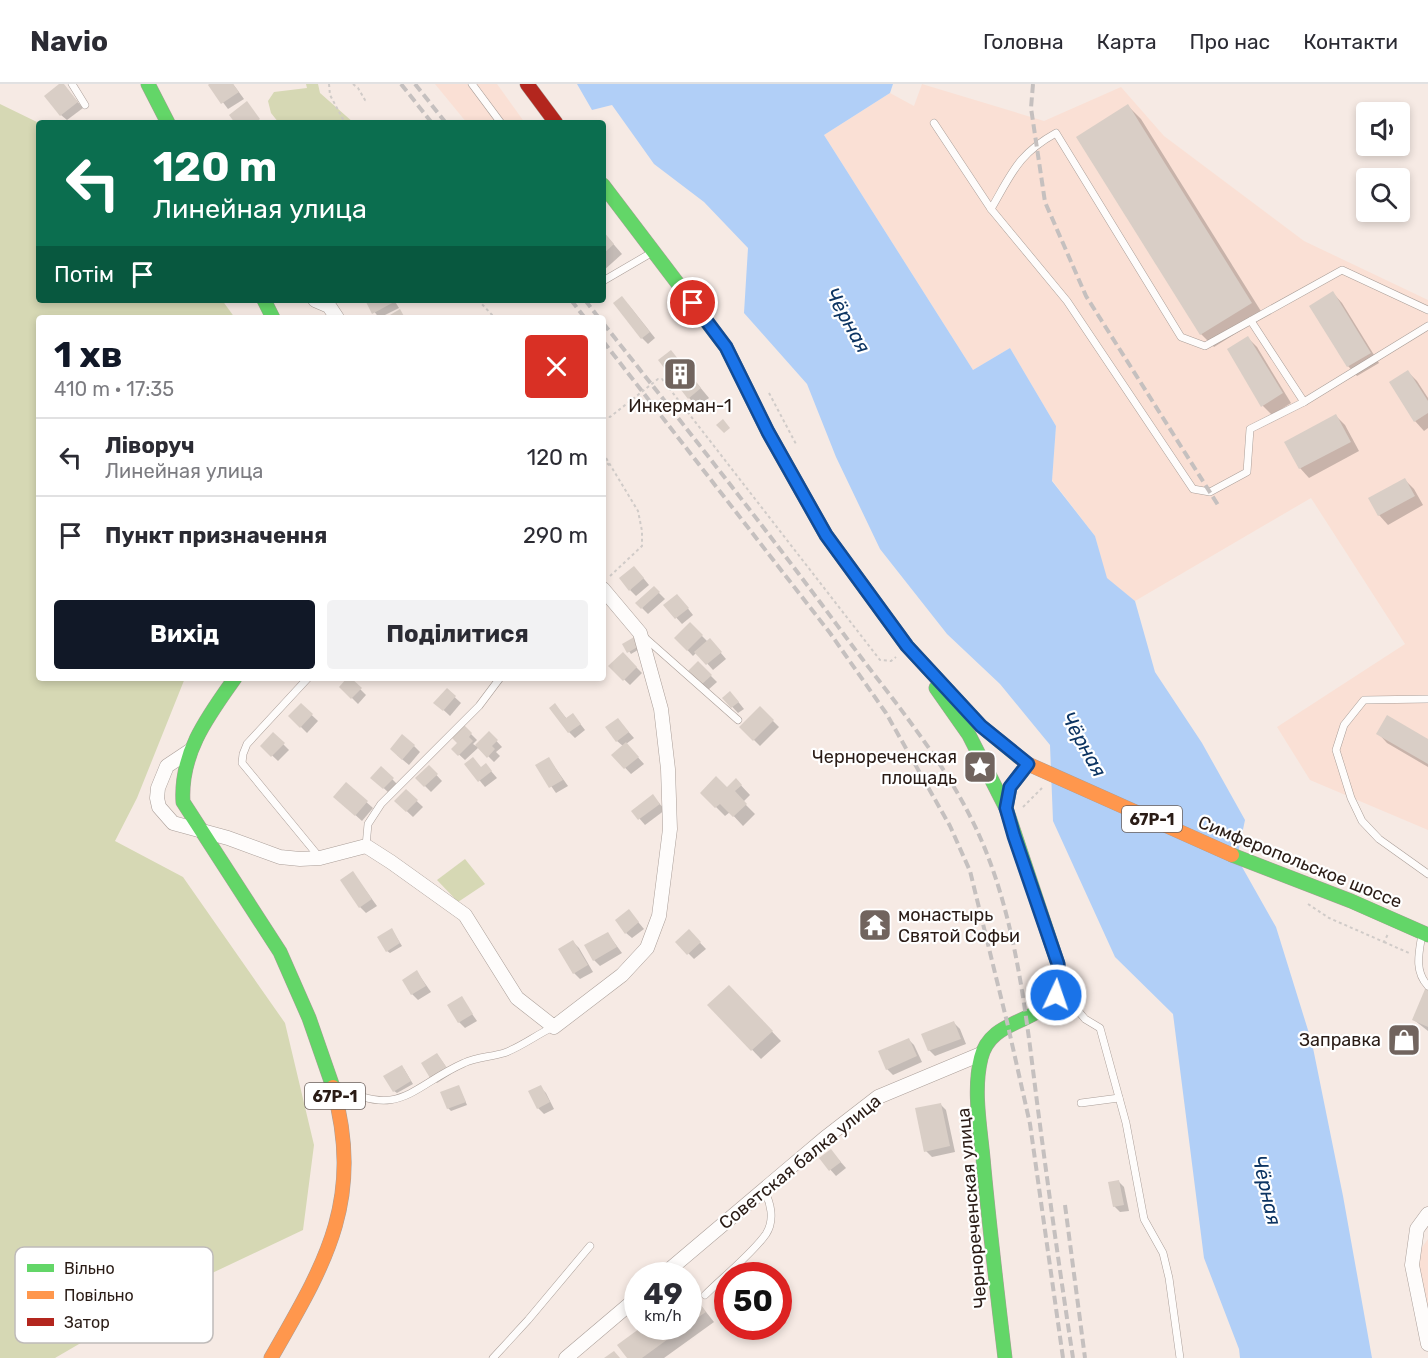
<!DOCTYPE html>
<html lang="uk">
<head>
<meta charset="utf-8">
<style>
  body { margin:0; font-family:Rubik,sans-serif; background:#f2f2f3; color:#2b2b33; height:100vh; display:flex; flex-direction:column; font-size:22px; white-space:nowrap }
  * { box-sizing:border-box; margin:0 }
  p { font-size:20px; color:#7c7c81 }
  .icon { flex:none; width:33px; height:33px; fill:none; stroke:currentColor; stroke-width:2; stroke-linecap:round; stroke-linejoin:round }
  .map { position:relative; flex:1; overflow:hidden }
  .side { position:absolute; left:36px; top:231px; width:570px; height:366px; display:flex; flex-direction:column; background:#fff; border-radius:6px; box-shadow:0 3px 9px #0003 }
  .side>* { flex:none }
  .hud { position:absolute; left:36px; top:36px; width:570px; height:183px; border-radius:6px; box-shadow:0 3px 9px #0003; background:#0b6e4f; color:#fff; overflow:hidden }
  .tools { position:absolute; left:1356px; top:18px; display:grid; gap:12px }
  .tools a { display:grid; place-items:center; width:54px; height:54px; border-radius:6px; background:#fff; box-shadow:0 3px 9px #0003; font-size:30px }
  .speed { position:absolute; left:624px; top:1178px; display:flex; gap:12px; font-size:30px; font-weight:700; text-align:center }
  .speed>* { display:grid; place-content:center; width:78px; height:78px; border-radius:50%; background:#fff; box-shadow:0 3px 9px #0003; line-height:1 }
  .speed small { font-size:15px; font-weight:400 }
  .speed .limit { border:9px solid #d22; background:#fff; color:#111 }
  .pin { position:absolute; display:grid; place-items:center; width:51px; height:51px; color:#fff; margin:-26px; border:3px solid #fff; border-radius:50%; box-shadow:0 2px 6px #0007 }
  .me { position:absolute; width:66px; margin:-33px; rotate:3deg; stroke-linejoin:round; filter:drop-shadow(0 0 4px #0008) }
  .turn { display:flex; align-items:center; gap:21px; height:126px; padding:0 18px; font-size:27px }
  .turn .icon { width:78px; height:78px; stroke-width:2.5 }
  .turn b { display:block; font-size:42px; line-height:51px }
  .then { display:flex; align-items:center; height:57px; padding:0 18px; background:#0003; gap:12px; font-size:22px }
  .round { display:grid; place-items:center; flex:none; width:63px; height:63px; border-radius:6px; background:#f2f2f3 }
  .overview { display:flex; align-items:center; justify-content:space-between; height:102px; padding:0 18px }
  h1 { font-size:36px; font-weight:700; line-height:45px; color:#111827 }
  .action { display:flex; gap:12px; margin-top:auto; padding:12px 18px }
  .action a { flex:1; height:69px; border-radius:6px; background:#111827; color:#fff; font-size:24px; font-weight:700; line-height:69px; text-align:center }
  .action a+a { background:#f2f2f3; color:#2b2b33 }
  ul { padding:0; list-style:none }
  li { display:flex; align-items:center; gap:18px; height:78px; padding:0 18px; border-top:2px solid #e1e1e2 }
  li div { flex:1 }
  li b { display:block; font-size:22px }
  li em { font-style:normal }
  header { display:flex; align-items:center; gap:36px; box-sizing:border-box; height:84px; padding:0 30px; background:#fff; border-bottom:2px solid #e1e1e2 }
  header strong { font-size:28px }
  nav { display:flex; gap:33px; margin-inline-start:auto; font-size:21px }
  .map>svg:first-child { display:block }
</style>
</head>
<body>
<header>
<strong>Navio</strong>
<nav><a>Головна</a><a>Карта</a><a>Про нас</a><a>Контакти</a></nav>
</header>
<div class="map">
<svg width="1428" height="1274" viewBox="0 0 1428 1274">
  <rect width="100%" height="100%" fill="#f6eae4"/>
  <g fill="#fae0d5">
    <path d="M435,0H497L525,39H467Z"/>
    <path d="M922,0L1044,37L1121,3L1164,52L1304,157L1428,216V746L1310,696L1277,643L1405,560L1311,414L1135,517L1106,494L1095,452L1052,396L1056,342L1010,264L973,286L824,51L890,9L914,22Z"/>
    <path d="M1428,1155V1247L1416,1172Z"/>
  </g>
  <g fill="#d6d8b4">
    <path d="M306,0H318L320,9L354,39H279L271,29L268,17L274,8L307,4Z"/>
    <path d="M0,20L39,39V216H222L235,234H39V594H185L137,714L115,757L183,793L285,939L314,1061L303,1146L153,1217L55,1274H0Z"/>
    <path d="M465,775L485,800L458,818L437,796Z"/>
  </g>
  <path fill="#b1cff7" d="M577,0H893L890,9L824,51L973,286L1010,264L1056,342L1052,397L1095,452L1107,494L1135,517L1155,588L1202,659L1245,736L1237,774L1276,843L1312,959L1343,1112L1372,1274H1240L1239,1265L1204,1174L1173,930L1115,873L1053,737L1050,661L1000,600L947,550L880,465L836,373L807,300L744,229L748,164L704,118L654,80L612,21L592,26Z"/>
  <g fill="#0003">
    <path d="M62,0L83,24L67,36L61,31Z"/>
    <path d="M212,0H233L244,15L228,25L210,1Z"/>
    <path d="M1128,22L1141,35L1264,232L1214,263L1201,250Z"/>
    <path d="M603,148L622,170L603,187Z"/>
    <path d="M1333,209L1342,219L1379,279L1357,292L1348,282L1312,222Z"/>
    <path d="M366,216H394L399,224L379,234Z"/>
    <path d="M628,220L655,254L648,260L642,254Z"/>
    <path d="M1248,254L1257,263L1291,319L1272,331L1263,322Z"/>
    <path d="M671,268L709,314L698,323L689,314Z"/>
    <path d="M1408,288L1417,297L1428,314V344L1424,347L1415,337Z"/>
    <path d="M1336,332L1345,341L1359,367L1309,394L1300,384L1286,359Z"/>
    <path d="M1405,396L1414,405L1423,421L1388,441L1379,431Z"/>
    <path d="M640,490L649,501L636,512L630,506Z"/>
    <path d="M654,504L665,515L648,530L642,524Z"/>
    <path d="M682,517L693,531L682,540L665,521Z"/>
    <path d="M690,540L708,558L715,562L726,575L713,586L697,568L693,572L676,554Z"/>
    <path d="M624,560L643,563L631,570Z"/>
    <path d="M623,570L642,589L630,601L610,582Z"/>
    <path d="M698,579L717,598L708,606L690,587Z"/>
    <path d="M349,594L366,611L358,620L341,603Z"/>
    <path d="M447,606L461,619L450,632L435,618Z"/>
    <path d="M724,614L736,615L744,625L738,629Z"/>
    <path d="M301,621L318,637L307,649L290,632Z"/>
    <path d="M555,621L567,635L578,637L585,646L575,654L569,648Z"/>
    <path d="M760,624L779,643L760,662L741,643Z"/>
    <path d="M618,636L634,654L626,660L644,680L631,690L613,671L623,662L617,657Z"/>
    <path d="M464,643L477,656L473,660L476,662L489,649L502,663L496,668L500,672L494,678L479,663L465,676L453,665L459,659Z"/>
    <path d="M1378,649L1428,656V683L1387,659Z"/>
    <path d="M273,650L289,666L278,677L262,662Z"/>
    <path d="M414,662L420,668L409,681L397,671Z"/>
    <path d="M549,675L568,702L556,709L537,682Z"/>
    <path d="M466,680L491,687L497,694L485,703Z"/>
    <path d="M429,683L442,697L431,708L417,694Z"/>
    <path d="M381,684L398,701L390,710L373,694Z"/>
    <path d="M736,696L750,711L743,718L755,730L743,742L730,728L725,732L702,709L727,705Z"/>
    <path d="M346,700L373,724L362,737L341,718Z"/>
    <path d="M406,707L423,723L413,733L396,717Z"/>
    <path d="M653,712L665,726L645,741L633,727Z"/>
    <path d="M353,789L377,822L366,829L360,823Z"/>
    <path d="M634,833L644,845L632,854L626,849Z"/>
    <path d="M689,847L706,865L694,875L677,858Z"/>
    <path d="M394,849L402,862L390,869L387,867Z"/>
    <path d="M608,850L622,869L600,882L594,876Z"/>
    <path d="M573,858L579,864L593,888L580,895L574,889Z"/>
    <path d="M417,888L431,908L418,916L412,910Z"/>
    <path d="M1428,902V947L1414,936Z"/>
    <path d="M738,912L781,957L761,975L709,921Z"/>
    <path d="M461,914L477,937L465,944L459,938Z"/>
    <path d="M954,939L960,945L966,960L935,972L929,966Z"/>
    <path d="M909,956L914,961L922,978L893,991L887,985Z"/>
    <path d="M437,970L451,990L437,999L431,993Z"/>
    <path d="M404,985L413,1000L397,1009L394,1007Z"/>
    <path d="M459,1003L467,1021L451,1027L448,1024Z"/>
    <path d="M540,1003L546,1009L554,1025L544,1030L538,1024Z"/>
    <path d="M940,1020L946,1026L955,1068L932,1073L926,1067Z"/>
    <path d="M831,1067L846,1084L836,1092L821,1075Z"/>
    <path d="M1118,1097L1124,1103L1129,1127L1120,1128L1114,1122Z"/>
    <path d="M691,1209L714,1238L664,1274H629L645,1242H688V1211Z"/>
  </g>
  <g fill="#d9cec6">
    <path d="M59,0H64L78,18L60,32L44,12Z"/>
    <path d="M209,0H233L239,8L221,20L208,1Z"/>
    <path d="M247,17L260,35L255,39H235L229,31Z"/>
    <path d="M1128,20L1252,219L1200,251L1076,53Z"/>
    <path d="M603,147L614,160L603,170Z"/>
    <path d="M1333,207L1371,269L1347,283L1309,222Z"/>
    <path d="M622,212L650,248L641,255L613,219Z"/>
    <path d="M365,216H393L394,218L372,230Z"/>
    <path d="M400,225L405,234H385Z"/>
    <path d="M1248,252L1283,309L1261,323L1227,265Z"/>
    <path d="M671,266L701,304L688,315L658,276Z"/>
    <path d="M1408,286L1428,317V329L1414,338L1389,298Z"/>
    <path d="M1336,330L1351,358L1299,385L1284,358Z"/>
    <path d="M723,335L730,344L724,349L716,341Z"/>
    <path d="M1405,394L1415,412L1378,432L1368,414Z"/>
    <path d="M634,482L644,494L629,507L619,494Z"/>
    <path d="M654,502L660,508L641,525L635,519Z"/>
    <path d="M677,510L689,524L675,535L663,521Z"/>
    <path d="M690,538L703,551L687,567L674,554Z"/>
    <path d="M636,552L641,561L627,569L622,560Z"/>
    <path d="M710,554L722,568L706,581L694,568Z"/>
    <path d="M623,568L637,583L623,597L608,582Z"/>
    <path d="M698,577L712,591L701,601L688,587Z"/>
    <path d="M347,594H351L362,604L351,615L339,603Z"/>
    <path d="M447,604L456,612L443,627L433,619Z"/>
    <path d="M730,607L739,618L731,624L722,614Z"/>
    <path d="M301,619L313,630L300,644L288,632Z"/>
    <path d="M555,619L566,634L573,629L581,640L568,649L549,624Z"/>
    <path d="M760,622L774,636L753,657L739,643Z"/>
    <path d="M1387,631L1428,655V680L1376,650Z"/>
    <path d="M618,634L629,648L616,658L605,643Z"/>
    <path d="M464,641L472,649L469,653L473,657L458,672L451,665L457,659L451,653Z"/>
    <path d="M489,647L498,656L492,662L495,665L487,674L475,661Z"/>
    <path d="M273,648L285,659L271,673L260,662Z"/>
    <path d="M402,650L415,661L402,676L390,665Z"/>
    <path d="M626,658L639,673L624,685L611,671Z"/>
    <path d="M473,673L481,683L486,679L492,687L478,698L464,680Z"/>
    <path d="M549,673L563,696L549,704L535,681Z"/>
    <path d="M429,681L438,690L424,703L415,694Z"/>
    <path d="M381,682L394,694L383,705L370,694Z"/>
    <path d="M716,692L727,703L736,694L742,701L735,707L747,720L733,733L720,720L715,724L700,709Z"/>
    <path d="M346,698L368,717L355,732L333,713Z"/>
    <path d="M406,705L418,716L406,728L394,717Z"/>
    <path d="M653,710L660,720L638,736L631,727Z"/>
    <path d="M353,787L372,815L359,824L340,796Z"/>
    <path d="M629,825L639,838L625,850L615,836Z"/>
    <path d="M392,844L400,859L386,868L377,853Z"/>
    <path d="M689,845L701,858L687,871L675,858Z"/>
    <path d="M608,848L617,863L593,877L584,861Z"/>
    <path d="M573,856L588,881L573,890L558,865Z"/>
    <path d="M417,886L426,902L411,911L402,896Z"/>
    <path d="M1428,898V943L1412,936Z"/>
    <path d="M729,901L773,947L751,967L707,921Z"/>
    <path d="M462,912L473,930L458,939L447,921Z"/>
    <path d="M954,937L961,955L928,967L921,950Z"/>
    <path d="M909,954L917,972L886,986L878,967Z"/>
    <path d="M437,969L447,984L430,994L421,979Z"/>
    <path d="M402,981L411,997L393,1008L383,992Z"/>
    <path d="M459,1001L466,1018L447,1025L440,1008Z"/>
    <path d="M541,1001L550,1018L537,1025L528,1007Z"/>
    <path d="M941,1019L950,1062L924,1068L915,1024Z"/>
    <path d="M831,1065L841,1078L829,1087L819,1074Z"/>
    <path d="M1119,1096L1124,1121L1113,1123L1108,1098Z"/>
    <path d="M691,1207L706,1228L688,1240V1209Z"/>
    <path d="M643,1242H686L642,1274H627L617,1261Z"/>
    <path d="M614,1267L620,1274H604Z"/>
  </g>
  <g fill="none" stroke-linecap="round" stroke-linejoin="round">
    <defs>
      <g id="lane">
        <path d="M72,0L85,21"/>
        <path d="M472,0L501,39"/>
        <path d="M934,39L991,125C1012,89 1018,70 1056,49L1181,253L1205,262L1342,186L1428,226"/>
        <path d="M991,125L1067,217L1193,405L1210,408L1247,388L1250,345L1304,318L1251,237"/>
        <path d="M603,197L651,169"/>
        <path d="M1304,318L1428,242"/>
        <path d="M643,552L738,636"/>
        <path d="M308,594L247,660L243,670L242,679L320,774"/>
        <path d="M1428,615L1364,616L1344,641L1336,666L1351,714L1362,737L1379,755L1428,790"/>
        <path d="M366,762L368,740L381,720L479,622L500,594"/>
        <path d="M1422,850C1419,869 1414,887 1428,902"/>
        <path d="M1060,905L1085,935L1100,944L1126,1039L1144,1135L1163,1169L1169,1194L1180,1274"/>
        <path d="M338,1002C400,1036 412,1002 464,979C476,973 491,973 504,969C521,963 536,951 553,943"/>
        <path d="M1081,1019L1119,1014"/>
        <path d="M705,1211C722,1194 753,1169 766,1150C775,1136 771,1118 763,1105"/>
        <path d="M493,1274L528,1236L590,1162"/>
      </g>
      <g id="street">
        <path d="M315,216L329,222L337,234"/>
        <path d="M191,666L167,682L158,704L157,714L159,723L173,739L228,754L280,773L300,775L320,774L366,762L391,778L465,831L517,914L554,943L622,891L647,864L659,832L670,745L668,685L661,625L640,549L603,505"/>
        <path d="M1428,1130L1417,1145L1412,1181L1428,1260"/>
        <path d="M663,1191L825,1054L878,1013L981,970"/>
        <path d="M566,1274L638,1213"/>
      </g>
      <g id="fast">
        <path d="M148,0L168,39"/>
        <path d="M603,101L726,263L768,348L826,451L907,562L981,642L1019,673"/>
        <path d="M264,216L273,234"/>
        <path d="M235,594C208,632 180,669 183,718L280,868L309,934L333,1003"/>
        <path d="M936,604L969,651L1006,724"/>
        <path d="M1232,771L1351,817L1428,851"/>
        <path d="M1005,1274C997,1207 989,1141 983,1074C980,1042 973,1006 981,974C991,931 1047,942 1057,903C1059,896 1058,887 1058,880L1006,724L1010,703L1028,680"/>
      </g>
      <g id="slow">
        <path d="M1019,673L1028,680L1232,771"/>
        <path d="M271,1274C326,1178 364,1117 333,1003"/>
      </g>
      <path id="jam" d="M527,0L556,39"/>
    </defs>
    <use href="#lane" stroke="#aa9e98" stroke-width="8"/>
    <use href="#street" stroke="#aa9e98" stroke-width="15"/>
    <use href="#fast" stroke="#aa9e98" stroke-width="15"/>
    <use href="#slow" stroke="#aa9e98" stroke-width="15"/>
    <use href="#jam" stroke="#aa9e98" stroke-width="15"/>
    <g stroke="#d0cbc8" stroke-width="2" stroke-dasharray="3 3" stroke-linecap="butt">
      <path d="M329,0L330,11L345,39"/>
      <path d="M353,0L358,4L365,16L368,17"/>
      <path d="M478,216L495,234"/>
      <path d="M769,309L796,360"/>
      <path d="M603,331L610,333L658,295H662L880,576L891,577L896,573"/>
      <path d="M603,369L638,427L642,447V462L609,493"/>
      <path d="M603,375L610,382"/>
      <path d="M1023,723L1042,704"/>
      <path d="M1308,820L1329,834L1384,858L1388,850"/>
      <path d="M1384,858L1409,869"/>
    </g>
    <use href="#lane" stroke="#fefcfb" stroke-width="7"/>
    <use href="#street" stroke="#fefcfb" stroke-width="14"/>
    <use href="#fast" stroke="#63d668" stroke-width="14"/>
    <use href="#slow" stroke="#ff974d" stroke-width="14"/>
    <use href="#jam" stroke="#b3261e" stroke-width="14"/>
    <g stroke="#c5c0bf" stroke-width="4" stroke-dasharray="9 4.5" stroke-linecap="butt">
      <path d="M401,0L432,39"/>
      <path d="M415,0L446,39"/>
      <path d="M1033,0L1031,24L1045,118L1086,212L1218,421"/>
      <path d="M571,216L585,234"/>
      <path d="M585,216L599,234"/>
      <path d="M603,239C687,345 771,451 851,560C899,624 952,686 983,760C1017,842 1026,931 1037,1018C1048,1103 1060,1189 1073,1274"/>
      <path d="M603,257L830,549L886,629L950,742L970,787L1008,942L1030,1040L1063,1274"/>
      <path d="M1065,1121L1085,1274"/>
    </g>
  </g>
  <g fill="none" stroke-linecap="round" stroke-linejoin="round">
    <defs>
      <path id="route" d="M693,219L726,263L768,348L826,451L907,562L981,642L1028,680L1010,703L1006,724L1014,752L1058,880L1059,892L1056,911"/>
    </defs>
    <use href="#route" stroke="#114b97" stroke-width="15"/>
    <use href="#route" stroke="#1a73e8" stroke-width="10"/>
  </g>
  <defs>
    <symbol id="building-square" viewBox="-11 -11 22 22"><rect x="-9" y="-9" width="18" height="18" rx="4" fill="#71645e" stroke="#fff"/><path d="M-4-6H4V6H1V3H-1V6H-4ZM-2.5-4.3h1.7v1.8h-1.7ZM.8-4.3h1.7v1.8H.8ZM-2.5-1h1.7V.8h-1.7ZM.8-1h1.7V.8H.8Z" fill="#fff"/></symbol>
    <symbol id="sight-square" viewBox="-11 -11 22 22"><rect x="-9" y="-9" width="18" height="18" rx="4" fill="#71645e" stroke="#fff"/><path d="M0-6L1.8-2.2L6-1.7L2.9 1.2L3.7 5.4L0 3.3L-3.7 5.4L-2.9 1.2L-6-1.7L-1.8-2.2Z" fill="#fff"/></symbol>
    <symbol id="temple-square" viewBox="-11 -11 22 22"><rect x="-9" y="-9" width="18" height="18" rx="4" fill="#71645e" stroke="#fff"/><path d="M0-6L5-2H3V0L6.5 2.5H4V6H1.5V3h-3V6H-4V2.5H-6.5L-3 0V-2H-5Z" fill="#fff"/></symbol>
    <symbol id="shop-square" viewBox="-11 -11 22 22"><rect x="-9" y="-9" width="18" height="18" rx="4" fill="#71645e" stroke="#fff"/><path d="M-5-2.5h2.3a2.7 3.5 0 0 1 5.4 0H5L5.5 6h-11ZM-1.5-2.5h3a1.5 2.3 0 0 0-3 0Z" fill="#fff"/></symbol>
  </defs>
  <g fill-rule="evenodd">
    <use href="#building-square" x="661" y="271" width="38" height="38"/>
    <use href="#sight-square" x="961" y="664" width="38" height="38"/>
    <use href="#temple-square" x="856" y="822" width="38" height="38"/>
    <use href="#shop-square" x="1385" y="937" width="38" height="38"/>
  </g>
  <g text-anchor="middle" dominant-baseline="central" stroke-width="4.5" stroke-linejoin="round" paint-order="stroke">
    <g fill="#fff" stroke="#6a605c" stroke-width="1.5">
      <rect x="1122" y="722" width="60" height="26" rx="4.5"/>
      <rect x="305" y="999" width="60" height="26" rx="4.5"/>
    </g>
    <g font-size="16" font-weight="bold" fill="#2a1c16">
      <text x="1152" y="735">67Р-1</text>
      <text x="335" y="1012">67Р-1</text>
    </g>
    <g font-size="18" fill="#2a1c16" stroke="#fff" text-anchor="end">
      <text x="680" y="322" text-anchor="middle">Инкерман-1</text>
      <text x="957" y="673">Чернореченская<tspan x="957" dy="21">площадь</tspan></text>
      <text x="898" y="831" text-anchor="start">монастырь<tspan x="898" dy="21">Святой Софьи</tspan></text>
      <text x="1381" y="956">Заправка</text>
    </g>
    <g font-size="18" fill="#2a1c16" stroke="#fff">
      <text transform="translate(1300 778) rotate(22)">Симферопольское шоссе</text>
      <text transform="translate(800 1078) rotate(-39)">Советская балка улица</text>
      <text transform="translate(972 1124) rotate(-95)">Чернореченская улица</text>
    </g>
    <g font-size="20" font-style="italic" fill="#0d3563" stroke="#fff">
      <text transform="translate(848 236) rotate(61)">Чёрная</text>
      <text transform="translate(1084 660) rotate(61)">Чёрная</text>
      <text transform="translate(1267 1106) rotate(77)">Чёрная</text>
    </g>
  </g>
  <rect x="15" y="1163" width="198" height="96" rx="9" fill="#fff" stroke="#bfbbb9" stroke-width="1.5"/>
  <rect x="27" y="1180" width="27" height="8" fill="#63d668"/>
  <rect x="27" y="1207" width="27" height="8" fill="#ff974d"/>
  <rect x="27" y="1234" width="27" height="8" fill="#b3261e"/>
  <g font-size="16" fill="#2a1c16">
    <text x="64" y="1190">Вільно</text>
    <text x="64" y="1217">Повільно</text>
    <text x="64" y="1244">Затор</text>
  </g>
</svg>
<div class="tools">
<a><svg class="icon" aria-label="sound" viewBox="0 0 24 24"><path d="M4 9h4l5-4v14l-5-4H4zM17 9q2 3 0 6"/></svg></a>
<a><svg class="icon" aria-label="search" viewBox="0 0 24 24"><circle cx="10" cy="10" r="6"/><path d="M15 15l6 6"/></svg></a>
</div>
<div class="speed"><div>49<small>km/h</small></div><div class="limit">50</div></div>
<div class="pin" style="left:693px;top:219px;background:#d93025"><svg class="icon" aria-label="arrive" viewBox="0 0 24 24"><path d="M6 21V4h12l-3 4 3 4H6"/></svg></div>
<svg class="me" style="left:1056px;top:911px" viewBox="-20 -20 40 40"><circle r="17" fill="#1a73e8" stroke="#fff" stroke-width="3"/><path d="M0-11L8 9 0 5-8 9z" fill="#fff"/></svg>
<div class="hud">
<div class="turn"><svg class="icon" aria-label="left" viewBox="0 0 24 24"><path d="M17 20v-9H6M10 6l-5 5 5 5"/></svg><div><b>120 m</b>Линейная улица</div></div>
<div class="then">Потім<svg class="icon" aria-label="arrive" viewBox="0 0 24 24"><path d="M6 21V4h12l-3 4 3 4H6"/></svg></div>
</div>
<section class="side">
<div class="overview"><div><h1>1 хв</h1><p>410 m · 17:35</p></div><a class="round" style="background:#d93025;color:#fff"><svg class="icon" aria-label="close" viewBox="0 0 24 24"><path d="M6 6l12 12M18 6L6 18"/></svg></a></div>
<ul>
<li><svg class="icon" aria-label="left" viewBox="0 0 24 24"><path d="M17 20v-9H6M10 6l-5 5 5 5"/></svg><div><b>Ліворуч</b><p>Линейная улица</p></div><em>120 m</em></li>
<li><svg class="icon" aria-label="arrive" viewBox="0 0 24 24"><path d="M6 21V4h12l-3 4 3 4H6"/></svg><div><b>Пункт призначення</b></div><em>290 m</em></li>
</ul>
<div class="action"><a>Вихід</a><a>Поділитися</a></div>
</section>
</div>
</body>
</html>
